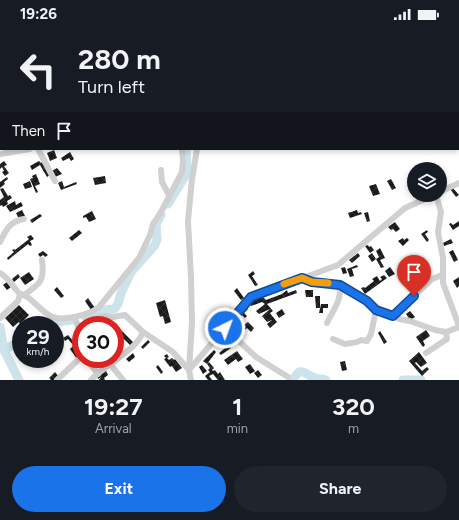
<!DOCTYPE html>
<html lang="en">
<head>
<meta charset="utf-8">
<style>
  body { margin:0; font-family:Figtree,sans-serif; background:#20242c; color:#f1f3f6; height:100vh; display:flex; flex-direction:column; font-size:15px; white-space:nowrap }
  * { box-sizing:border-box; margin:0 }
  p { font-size:13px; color:#9ea1a6 }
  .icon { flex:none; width:22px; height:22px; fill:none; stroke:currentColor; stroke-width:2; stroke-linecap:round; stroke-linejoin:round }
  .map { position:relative; height:352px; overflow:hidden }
  .drawer { display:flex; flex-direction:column; background:#171b24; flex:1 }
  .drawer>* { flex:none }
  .top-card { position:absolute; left:0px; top:0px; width:459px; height:122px; box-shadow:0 2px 6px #0003; background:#171b24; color:#f1f3f6; overflow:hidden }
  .buttons { position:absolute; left:407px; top:134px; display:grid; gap:8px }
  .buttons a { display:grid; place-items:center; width:40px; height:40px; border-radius:50%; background:#171b24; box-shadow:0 2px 6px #0003; font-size:20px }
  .speed { position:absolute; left:12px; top:288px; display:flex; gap:8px; font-size:20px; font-weight:700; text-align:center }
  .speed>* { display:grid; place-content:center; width:52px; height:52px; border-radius:50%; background:#171b24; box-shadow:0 2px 6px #0003; line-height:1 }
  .speed small { font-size:10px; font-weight:400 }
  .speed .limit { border:6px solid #d22; background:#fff; color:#111 }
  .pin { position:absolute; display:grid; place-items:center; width:34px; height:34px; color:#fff; margin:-41px -17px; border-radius:50% 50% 50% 0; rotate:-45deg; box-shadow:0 0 4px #0007 }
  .pin .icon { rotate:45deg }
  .me { position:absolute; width:44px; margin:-22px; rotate:42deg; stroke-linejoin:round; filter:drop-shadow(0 0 3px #0008) }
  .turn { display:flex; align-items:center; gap:14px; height:84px; padding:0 12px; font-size:18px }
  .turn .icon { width:52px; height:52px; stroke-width:2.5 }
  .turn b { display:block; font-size:28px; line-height:34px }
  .then { display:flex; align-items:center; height:38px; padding:0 12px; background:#0003; gap:8px; font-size:15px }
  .eta { display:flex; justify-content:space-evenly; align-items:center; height:68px; text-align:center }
  .eta b { font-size:24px; font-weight:700; line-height:28px }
  .cta { display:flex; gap:8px; margin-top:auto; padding:8px 12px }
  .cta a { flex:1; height:46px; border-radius:24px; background:#1a73e8; color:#fff; font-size:16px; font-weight:700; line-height:46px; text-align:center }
  .cta a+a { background:#20242c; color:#f1f3f6 }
  .status { display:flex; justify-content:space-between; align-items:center; height:28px; padding:0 20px; background:#171b24; direction:ltr }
  .status svg { height:11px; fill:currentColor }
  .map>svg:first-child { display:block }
</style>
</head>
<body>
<div class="status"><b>19:26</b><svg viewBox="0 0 49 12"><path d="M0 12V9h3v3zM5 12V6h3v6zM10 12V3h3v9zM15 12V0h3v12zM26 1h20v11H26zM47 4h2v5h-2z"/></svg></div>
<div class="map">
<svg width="459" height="352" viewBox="0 0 459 352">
  <defs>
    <pattern id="building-cross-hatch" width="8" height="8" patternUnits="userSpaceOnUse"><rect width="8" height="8" fill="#1a1a1a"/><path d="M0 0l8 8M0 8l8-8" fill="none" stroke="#333"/></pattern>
  </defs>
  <rect width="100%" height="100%" fill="#fff"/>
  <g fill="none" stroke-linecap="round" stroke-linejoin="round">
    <g stroke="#cce3eb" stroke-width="9">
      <path d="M204,1V0"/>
      <path d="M168,176L187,145L186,121"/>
      <path d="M85,288L105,282L114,281L118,276L121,265L131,244L155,217L157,211L156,196L161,187"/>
      <path d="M49,297L55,294L72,292"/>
      <path d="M0,299L4,322L19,352"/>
      <path d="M4,322L15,316L21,311"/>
      <path d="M293,352C301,337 304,346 315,350C319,351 322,351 326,352"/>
      <path d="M403,352H421"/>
    </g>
  </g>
  <g fill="url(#building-cross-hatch)">
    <path d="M54,122L57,130L50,133L47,125Z"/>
    <path d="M70,124L74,131L71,133L69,130L63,133L61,130Z"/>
    <path d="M4,133L7,137L4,138L9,145L5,148L2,144L4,143L2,139L0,141V136Z"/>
    <path d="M39,133L41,135L43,133L50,147L47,149L40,137L32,142L30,138Z"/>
    <path d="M57,140L62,146L55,149L52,143Z"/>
    <path d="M36,146L40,156L35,158L38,164L36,165L30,151L33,150L32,148Z"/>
    <path d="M105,148L106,155L95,157L93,150Z"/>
    <path d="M7,149L8,151L4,154L5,156L0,160V154Z"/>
    <path d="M391,151L396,160L392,162L387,153Z"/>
    <path d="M30,153L32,159L25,161L23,156Z"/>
    <path d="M62,153L64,159L76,154L77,156L61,162L58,155Z"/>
    <path d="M376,156L380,166L373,168L369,158Z"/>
    <path d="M452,159L459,167L456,169L450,161Z"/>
    <path d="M3,160L8,168L10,167L12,170L7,173L8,176L3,179L2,177L0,178V172L4,169L0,161Z"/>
    <path d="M15,173L16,177L21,174L23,178L10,184L6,178Z"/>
    <path d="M22,182L25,188L19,191L16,185Z"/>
    <path d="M357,182L358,185L361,184L362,186L350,190L348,185Z"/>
    <path d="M92,183L96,191L89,194L86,189L83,190V188Z"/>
    <path d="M368,184L370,193L367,194L364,185Z"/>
    <path d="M40,186L42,188L32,195L30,192Z"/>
    <path d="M459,193V198L453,202L449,196L451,195L453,197Z"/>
    <path d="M395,194L400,201L396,204L393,201L391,202L388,199Z"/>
    <path d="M79,202L82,205L72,213L69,210Z"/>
    <path d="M427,202L428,204L425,206L429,212L427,214L421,206Z"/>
    <path d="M31,207L34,211L30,213L32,217L30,218L28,216L8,232L7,230L14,224L12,222L14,221L15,222L29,211L27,209Z"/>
    <path d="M403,210L404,212L407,210L409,212L403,218L398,213Z"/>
    <path d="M451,211L453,215L444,218L443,215Z"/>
    <path d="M368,217L369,219L371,218L374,222L370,225L365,218Z"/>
    <path d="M380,220L385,230L380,232L384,239L381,240L376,231L379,229L376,223Z"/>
    <path d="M453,222L458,232L454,234L449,224Z"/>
    <path d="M43,223L48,227L45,229L43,227L40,229L38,226Z"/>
    <path d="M358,225L360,228L352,235L349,232Z"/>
    <path d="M372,225L376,231L372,234L368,228Z"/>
    <path d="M357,237L358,239L352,241L354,248L350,249L347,241Z"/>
    <path d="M345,239L347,245L343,246L341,240Z"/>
    <path d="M390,239L395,246L389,249L385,243Z"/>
    <path d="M403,239L405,241L404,243L407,246L405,248L400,243Z"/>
    <path d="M253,243L255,246L252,248L258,257L255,258L248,247Z"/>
    <path d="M29,244L34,251L25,257L20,250Z"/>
    <path d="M18,246L20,249L14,254L12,251Z"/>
    <path d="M384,247L387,250L365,266L361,260L364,259L365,260L374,253L372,251L377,248L380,253L382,251L380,249Z"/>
    <path d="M459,249V258L457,260L453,253Z"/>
    <path d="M7,254L11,259L7,262L3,257Z"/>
    <path d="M57,259L64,268L61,270L54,262Z"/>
    <path d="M237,260L244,270L241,272L234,263Z"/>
    <path d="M287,262L288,265L296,262L297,265L267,276L273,283L270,285L277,294L270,300L267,296L272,292L267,294L262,288L270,281L259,286L256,283L265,276L262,274L251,278L250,276L261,267L266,272L282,266Z"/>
    <path d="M305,262H313V269H306Z"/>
    <path d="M315,268H320V280H316Z"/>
    <path d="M88,270L95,280L91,282L85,273Z"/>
    <path d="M165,272L171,294L165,296L163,288L160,289L156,275Z"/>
    <path d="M321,276H328V280H323V285H319Z"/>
    <path d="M19,277L29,287L20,296L19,294L13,299L5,290Z"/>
    <path d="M246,279L248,281L244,285L247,288L245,290L240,285Z"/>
    <path d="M230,280L232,282L226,287L229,291L227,292L222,286Z"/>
    <path d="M282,281L285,286L279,290L276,285Z"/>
    <path d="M410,283L415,289L410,292L406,286Z"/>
    <path d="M236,292L238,294L239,292L244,297L248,294L254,300L251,304L247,300L243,304L234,294Z"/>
    <path d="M119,300L134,315L131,318L122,309L115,316V311L118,309L115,305Z"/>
    <path d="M426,302L430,308L423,313L425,317L423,319L416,309Z"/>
    <path d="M380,303L387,314L384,316L378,305Z"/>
    <path d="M68,307L76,316L74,318L68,311L65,313L63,310Z"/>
    <path d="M148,312L150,314L143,321L141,319Z"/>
    <path d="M229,317L231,320L221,327L219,325Z"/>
    <path d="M73,318L81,328L77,331L70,321Z"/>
    <path d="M214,322L216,324L207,336L203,333Z"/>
    <path d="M237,323L243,331L238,334L236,331L228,337L224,332Z"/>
    <path d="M419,324L427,335L421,339L416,334L415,335L422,343L427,339L429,341L422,348L409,333Z"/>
    <path d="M133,325L135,329L129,334L126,331Z"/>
    <path d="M167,326L169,329L167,330L169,332L172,330L174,332L175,331L182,340L176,344L172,338L170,339L164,331L166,330L164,328Z"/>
    <path d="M345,333L347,342L342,343L340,334Z"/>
    <path d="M209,334L214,340L212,342L213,343L215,342L218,346L220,344L225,352H218L213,346L209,348L212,352H208L205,348L210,344L208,342L210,340L207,336Z"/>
    <path d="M250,336L255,343L250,346L245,339Z"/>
    <path d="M158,337L163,344L161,346L156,339Z"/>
    <path d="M202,337L207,343L203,346L199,339Z"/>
    <path d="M258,342L262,347L258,350L254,345Z"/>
    <path d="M106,343L108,347L104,350L105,352H99L101,349L98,351L97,349Z"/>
    <path d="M55,344L59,349L56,352H50L51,351L49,350Z"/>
  </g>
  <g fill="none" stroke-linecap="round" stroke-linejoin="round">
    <g stroke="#d0d0d0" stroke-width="6">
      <path d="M454,0L456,1"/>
      <path d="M107,1L108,0"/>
      <path d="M198,1V0"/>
      <path d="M208,1V0"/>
      <path d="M395,1L396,0"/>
      <path d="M38,121L55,153"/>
      <path d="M0,126L30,121"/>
      <path d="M161,142L162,154L169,167"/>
      <path d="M440,164L459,155"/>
      <path d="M436,167L441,184L438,204L443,230V255L459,298"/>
      <path d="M0,214C6,202 10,193 24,191"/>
      <path d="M0,245C9,250 12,258 19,265C22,267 27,268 30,271C36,276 42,283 49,287C60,295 89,287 99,279L139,230L150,207L153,196L160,186L182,144L183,132L182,121"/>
      <path d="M302,250L312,254L340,257L367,273L376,282L387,285L399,291L410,293L435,302L446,304L459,299"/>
      <path d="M24,267C40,256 45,253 42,232"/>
      <path d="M393,288L432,251L442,247"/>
      <path d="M74,289L78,298H81"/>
      <path d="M0,290L18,273L20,266"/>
      <path d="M327,295C333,282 342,272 340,257"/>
      <path d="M85,297L105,288L113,289L125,287L143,304L173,324L189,342"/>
      <path d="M225,300L256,329L288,349"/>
      <path d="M333,311L345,316C351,314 356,316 361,312L367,313L371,306L376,282"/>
      <path d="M426,325L447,311L446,304"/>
      <path d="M86,331L98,346"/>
      <path d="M110,336L123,352"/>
      <path d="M189,342L251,269L338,237L405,180L434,167"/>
      <path d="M57,352L81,329"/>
      <path d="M91,352C104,337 137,322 143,304"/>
      <path d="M191,352L189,342L192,294L191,249L188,193L192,151L197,121"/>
    </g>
  </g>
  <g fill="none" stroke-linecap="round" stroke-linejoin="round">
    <defs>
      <path id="route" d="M225,300L251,269L302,250L312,254L340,257L367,273L376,282L393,288L414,268"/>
    </defs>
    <use href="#route" stroke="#114b97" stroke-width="10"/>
    <use href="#route" stroke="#1a73e8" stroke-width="7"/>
    <path stroke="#f59e0b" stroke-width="7" d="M284,256L302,250L312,254L328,255"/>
  </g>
</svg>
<div class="buttons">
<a><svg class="icon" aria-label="layers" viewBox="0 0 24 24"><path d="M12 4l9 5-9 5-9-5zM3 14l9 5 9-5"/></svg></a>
</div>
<div class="speed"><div>29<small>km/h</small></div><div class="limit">30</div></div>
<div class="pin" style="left:414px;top:268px;background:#d93025"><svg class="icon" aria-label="arrive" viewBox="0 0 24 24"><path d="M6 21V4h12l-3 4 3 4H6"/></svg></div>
<svg class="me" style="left:225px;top:300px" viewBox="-20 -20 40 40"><circle r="17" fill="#1a73e8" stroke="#fff" stroke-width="3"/><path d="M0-11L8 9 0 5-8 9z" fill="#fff"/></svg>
<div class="top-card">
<div class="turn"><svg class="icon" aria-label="left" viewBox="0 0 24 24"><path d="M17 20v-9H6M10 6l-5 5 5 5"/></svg><div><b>280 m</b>Turn left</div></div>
<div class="then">Then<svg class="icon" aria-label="arrive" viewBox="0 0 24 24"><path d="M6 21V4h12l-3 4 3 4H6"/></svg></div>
</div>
</div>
<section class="drawer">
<div class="eta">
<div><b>19:27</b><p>Arrival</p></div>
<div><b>1</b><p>min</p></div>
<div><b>320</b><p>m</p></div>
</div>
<div class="cta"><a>Exit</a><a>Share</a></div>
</section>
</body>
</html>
